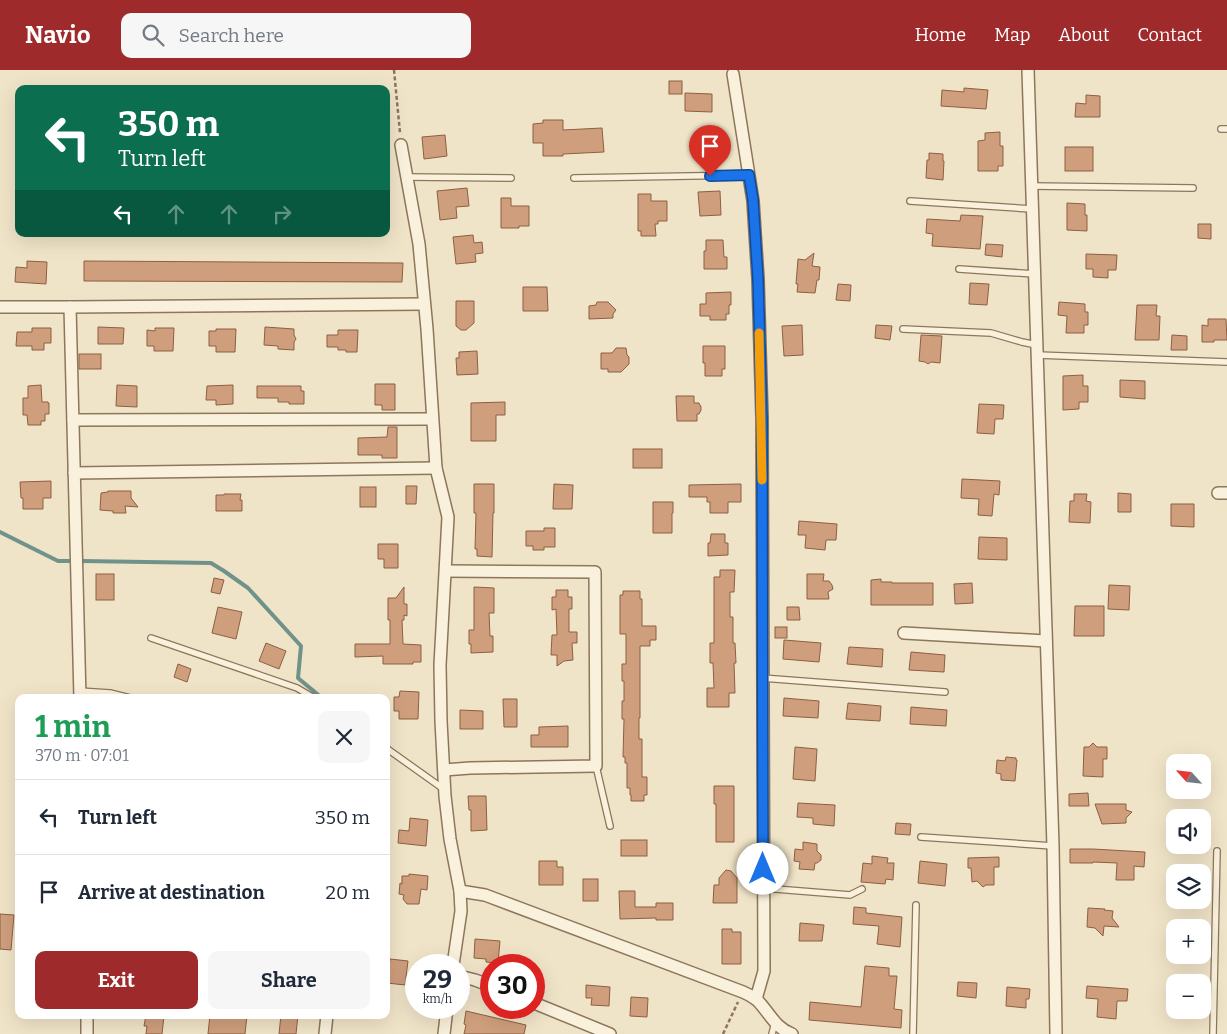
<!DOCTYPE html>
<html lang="en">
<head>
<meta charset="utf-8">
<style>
  body { margin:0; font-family:Bitter,serif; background:#f6f6f7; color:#1f2937; height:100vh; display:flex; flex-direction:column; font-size:19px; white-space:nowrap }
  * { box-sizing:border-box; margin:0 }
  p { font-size:16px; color:#747a83 }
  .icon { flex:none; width:28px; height:28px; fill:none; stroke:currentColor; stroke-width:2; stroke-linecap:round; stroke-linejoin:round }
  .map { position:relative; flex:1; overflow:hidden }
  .sheet { position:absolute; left:15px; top:624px; width:375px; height:325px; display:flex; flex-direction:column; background:#fff; border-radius:10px; box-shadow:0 5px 20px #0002 }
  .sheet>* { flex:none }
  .top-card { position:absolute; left:15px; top:15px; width:375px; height:152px; border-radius:10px; box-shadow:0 5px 20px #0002; background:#0b6e4f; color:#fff; overflow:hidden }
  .needle { width:32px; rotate:297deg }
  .tools { position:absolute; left:1166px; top:684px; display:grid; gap:10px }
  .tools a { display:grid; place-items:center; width:45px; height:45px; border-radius:10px; background:#fff; box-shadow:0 5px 20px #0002; font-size:25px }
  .speed { position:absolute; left:405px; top:884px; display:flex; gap:10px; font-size:25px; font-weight:700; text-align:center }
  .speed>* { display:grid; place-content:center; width:65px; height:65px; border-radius:50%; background:#fff; box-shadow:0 5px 20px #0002; line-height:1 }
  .speed small { font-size:12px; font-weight:400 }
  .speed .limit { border:8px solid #d22; background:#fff; color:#111 }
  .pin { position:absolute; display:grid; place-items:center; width:42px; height:42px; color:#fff; margin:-51px -21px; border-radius:50% 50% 50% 0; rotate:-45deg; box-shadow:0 0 5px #0007 }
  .pin .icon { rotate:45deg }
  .me { position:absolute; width:55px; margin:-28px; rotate:0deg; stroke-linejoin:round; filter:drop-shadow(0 0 4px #0008) }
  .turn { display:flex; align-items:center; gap:18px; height:105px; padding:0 20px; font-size:22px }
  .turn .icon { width:65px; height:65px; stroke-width:2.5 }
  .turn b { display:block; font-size:35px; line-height:42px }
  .lanes { display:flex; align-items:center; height:48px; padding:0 20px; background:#0003; justify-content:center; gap:25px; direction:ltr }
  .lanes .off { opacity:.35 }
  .round { display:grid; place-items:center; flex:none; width:52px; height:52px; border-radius:10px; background:#f6f6f7 }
  .head { display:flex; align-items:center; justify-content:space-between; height:85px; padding:0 20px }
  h1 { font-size:30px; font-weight:700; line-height:38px; color:#1e9e55 }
  .action { display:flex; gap:10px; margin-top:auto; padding:10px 20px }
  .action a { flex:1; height:58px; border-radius:10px; background:#9e2a2b; color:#fff; font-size:20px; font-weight:700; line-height:58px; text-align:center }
  .action a+a { background:#f6f6f7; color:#1f2937 }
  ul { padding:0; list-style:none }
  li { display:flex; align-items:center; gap:15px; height:75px; padding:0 20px; border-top:1px solid #e0e1e3 }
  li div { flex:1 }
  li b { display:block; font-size:19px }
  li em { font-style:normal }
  header { display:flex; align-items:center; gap:30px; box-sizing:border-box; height:70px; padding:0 25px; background:#9e2a2b; color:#fff }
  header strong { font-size:24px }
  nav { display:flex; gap:28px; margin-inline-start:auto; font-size:18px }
  .search { width:350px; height:45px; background:#f6f6f7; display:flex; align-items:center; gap:12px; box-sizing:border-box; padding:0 18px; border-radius:10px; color:#747a83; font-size:19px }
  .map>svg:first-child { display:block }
</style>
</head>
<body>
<header>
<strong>Navio</strong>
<div class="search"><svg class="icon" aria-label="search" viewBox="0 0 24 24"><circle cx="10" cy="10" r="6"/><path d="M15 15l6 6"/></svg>Search here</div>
<nav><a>Home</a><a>Map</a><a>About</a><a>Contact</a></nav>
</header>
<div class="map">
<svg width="1227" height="964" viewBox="0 0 1227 964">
  <rect width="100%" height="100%" fill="#f0e4c8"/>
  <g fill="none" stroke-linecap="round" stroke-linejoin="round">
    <g stroke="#6f938a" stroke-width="4">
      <path d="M0,462L58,491H69"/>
      <path d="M82,491L211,493L224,501L248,518L301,576L298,608L322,628"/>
    </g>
  </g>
  <g fill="#cf9f7d" stroke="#8d5f41">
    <rect x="669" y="11" width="13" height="13"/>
    <path d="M964,18L988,20L986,39L941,36L942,20L964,22Z"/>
    <path d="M685,23L712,24V42L685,41Z"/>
    <path d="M1086,25L1100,26V47H1075L1076,33L1086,34Z"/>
    <path d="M543,50H563V60L602,58L604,82L563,84V86H543V73H533V54L543,53Z"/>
    <path d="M1000,62V76H1003V96H998V101H978V71L985,70V63Z"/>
    <path d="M716,63L718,90L696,91L694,64Z"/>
    <path d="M445,65L447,86L424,89L422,67Z"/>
    <rect x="1065" y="77" width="28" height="24"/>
    <path d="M929,83L943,84V91H944L943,110L926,108L927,90H929Z"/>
    <path d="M467,118L469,136L456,137L457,148L440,150L437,121Z"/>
    <path d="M720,121L721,145L700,146L698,122Z"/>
    <path d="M638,124H651V131H667V151H658V154H655L656,166H641V161H638Z"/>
    <path d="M501,128H511V136H529V156H519V158H501Z"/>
    <path d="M1067,133L1085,134V145H1087V161L1067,160Z"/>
    <path d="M961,145L983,146L980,179L932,176L933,164L926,163L927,149L960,151Z"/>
    <path d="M1198,154H1211V169L1198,168Z"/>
    <path d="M473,165L474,173L482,172L483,183L475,184L476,192L456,194L453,167Z"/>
    <path d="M706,170H723L724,187H727V199H704V181H706Z"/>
    <path d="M986,174L1003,175L1002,187L985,185Z"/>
    <path d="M814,183L812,196L820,197L819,210H817L815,223L797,222L798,214H796L798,189L805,190Z"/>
    <path d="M1086,184L1117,185L1116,200H1108V208L1093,207V199H1086Z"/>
    <path d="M27,191L47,192L46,214L15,212L16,197L27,198Z"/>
    <path d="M84,191L403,193L402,212L84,211Z"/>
    <path d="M970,213L989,214L987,235L969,234Z"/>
    <path d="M838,214L851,215L850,231L836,230Z"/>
    <path d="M523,217H547L548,241H523Z"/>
    <path d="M731,222V235H729V244H726V250H710V246H700V234H706V223Z"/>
    <path d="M456,231H474V253L466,260H461L456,256Z"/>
    <path d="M597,232H608L616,240L613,244V248L589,249V236L596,235Z"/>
    <path d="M1059,232L1085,234V242H1088V255H1084V263H1066L1067,246L1058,245Z"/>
    <path d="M1137,235H1157L1156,246H1160L1159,270H1135Z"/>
    <path d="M1208,249H1226L1227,270H1214V272H1202V255L1208,256Z"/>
    <path d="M802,255L803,285L784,286L782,256Z"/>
    <path d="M876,255L892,256L890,270L875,268Z"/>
    <path d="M98,257L124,258L123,274H98Z"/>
    <path d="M265,257L294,259V265L296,269L294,272V280L278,279V276L264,275Z"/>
    <path d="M32,258H51V273H44V280H32V276H16L17,262H32Z"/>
    <path d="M155,258H174L173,281H154V276H147V260L155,261Z"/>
    <path d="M216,259H236L235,282H216V276H209V261H216Z"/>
    <path d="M338,260H358L357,282H346V280H338V277H327V265H338Z"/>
    <path d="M921,265L942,266L940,293L931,292L928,294L925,292L919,291Z"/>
    <path d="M1172,265L1187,266V280H1171Z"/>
    <path d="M703,276H725V299H722V306H705V293H703Z"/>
    <path d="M616,278H626L627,285L629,287V294L621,302H608V299H601V283H612Z"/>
    <path d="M477,281L478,304L457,305L456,288H459V282Z"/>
    <rect x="79" y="284" width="22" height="15"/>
    <path d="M1083,305V316H1088V332H1079V339L1063,340V306Z"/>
    <path d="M1120,310L1145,311V329L1120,327Z"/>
    <path d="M375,314H395V340H382V335H375Z"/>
    <path d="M41,315L42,332H48V333H49V344H45V351H41V355H28L27,345H23V328H28V316Z"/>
    <path d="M117,315L137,316V337L116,336Z"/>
    <path d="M233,315V334L216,335V330H206L207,316Z"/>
    <path d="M257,316H301V321H304V334H289V332H278V328H257Z"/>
    <path d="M676,326H694V333H699L701,337V340L699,344H697V351H677Z"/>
    <path d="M505,332V345H496V371H471V333Z"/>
    <path d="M979,334L1004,335L1003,349H995L994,364L977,363Z"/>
    <path d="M388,357H397V388H382V385H358V368L387,367Z"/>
    <rect x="633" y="379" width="29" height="19"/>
    <path d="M962,409L1000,411L999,425L994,424L992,446L978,445L979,429L961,428Z"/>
    <path d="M51,411V428H43V439H23V428H21L20,412Z"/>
    <path d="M474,414H494V443H493L492,487L477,486V479H475L476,443H474Z"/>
    <path d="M554,414L573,415L572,439H553Z"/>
    <path d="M741,414V432H728V443H710V432H707V427H689V415Z"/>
    <path d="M406,416H417L416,434H406Z"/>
    <rect x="360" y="417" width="16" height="20"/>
    <path d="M108,421H131V428L138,437L125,436L126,443H113V441L100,440L101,423L108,422Z"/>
    <path d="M1118,423L1131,424V442H1118Z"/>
    <path d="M224,424H241L240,430H242V441H216V425H224Z"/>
    <path d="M1074,424H1087L1086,431L1091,432L1090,453L1069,452L1070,431H1074Z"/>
    <path d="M653,432H673V443H672V463H653Z"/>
    <path d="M1171,434H1194V457L1171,456Z"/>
    <path d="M799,451L837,454L836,470H826L825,480L805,478L806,465H798Z"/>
    <path d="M544,458H555V477H544V480H533V476H526V461H544Z"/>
    <path d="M711,464H725V473H728V485L708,486V473H710Z"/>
    <path d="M979,467L1007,468V490L978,489Z"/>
    <path d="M378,474H398V498H384V489H378Z"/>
    <path d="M720,500H735L734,522H730V547H733V573H735L736,593H734L735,623H729V637H707V618H714L713,593H710V573H714V507H720Z"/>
    <rect x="96" y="504" width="18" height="26"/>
    <path d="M807,504H824L823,511H829L832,515L833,519L828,522L829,529H807Z"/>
    <path d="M214,508L224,510L220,524L211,522Z"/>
    <path d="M881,509V512H892V513H933V535H871V510Z"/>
    <path d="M972,513L973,533L955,534L954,514Z"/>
    <path d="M1109,515L1130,516L1129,540L1108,539Z"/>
    <path d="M404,517V534H407V546L404,545V550H402L403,574L421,575V592H413V594H383V586L355,587V574H390V550H388V528H396Z"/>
    <path d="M474,517L494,518V543H489L490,566H493V582L471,583V574H469V560H474Z"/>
    <path d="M556,520H568V527H572V539H569V562H577V573H572L573,590L564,591L557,596V585H551L552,565H557L556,539L552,540V527H556Z"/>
    <path d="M623,521H640V529H642V556H656V570H650V576H640V648H639V669H642V707H647V725H644V731H631V725H630V718H627V693H625V687H623L624,649H622V631H624V611H622V594H626V564H620V525H623Z"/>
    <path d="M1075,536H1104V566H1074Z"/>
    <path d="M218,537L242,542L236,569L212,563Z"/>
    <path d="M787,537H799L800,550H787Z"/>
    <rect x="775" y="557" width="12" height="11"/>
    <path d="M784,570L821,573L819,592L783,589Z"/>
    <path d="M266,573L286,581L279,599L259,591Z"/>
    <path d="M849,577L883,579L882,597L847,594Z"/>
    <path d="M911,582L945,585L944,602L909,600Z"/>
    <path d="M178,594L191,599L187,612L174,607Z"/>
    <path d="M400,621L419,622L418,649H399V641H394V627H399Z"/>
    <path d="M784,628L819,631L818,648L783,646Z"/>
    <path d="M503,629H517V657H504Z"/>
    <path d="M848,633L881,636L880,651L846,649Z"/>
    <path d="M911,637L947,640L946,656L910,654Z"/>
    <path d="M460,640L483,641V659H460Z"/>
    <path d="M568,656V677H531V665H539V657Z"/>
    <path d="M1093,673L1097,677H1107V689H1103V707L1083,706L1084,677H1089Z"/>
    <path d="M795,677L817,679L815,711L793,709Z"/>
    <path d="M1006,687L1016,688V690H1017L1015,711L1001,710V704L996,703L997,690L1005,691Z"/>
    <path d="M714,716H734V772H716V734H714Z"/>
    <path d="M1088,723L1089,736H1069V724Z"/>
    <path d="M468,726H486L487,760L471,761V740H469Z"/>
    <path d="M798,733L835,735L834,756L813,754V748L797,747Z"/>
    <path d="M1095,734H1126V740L1132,742L1126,748V753L1102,754Z"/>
    <path d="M410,748L428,750L426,776L398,773L399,760L409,761Z"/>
    <path d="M896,753L911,754L910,765L895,764Z"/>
    <rect x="621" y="770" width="26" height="16"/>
    <path d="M803,772L817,774V781L821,785V790L817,793H815L814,800L799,799L800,792L794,791L795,779L803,780Z"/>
    <path d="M1070,779H1093L1145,782L1144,797L1134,796V810H1116L1117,793L1093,792V793H1070Z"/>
    <path d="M872,786L888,788L887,793H894L893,810L886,809L885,814L861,812L863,793L872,794Z"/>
    <path d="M999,787V797H994V815H986L983,817L977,811L972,812L971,798H968V788Z"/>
    <path d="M539,791H557V797H563V815H539Z"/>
    <path d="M920,791L947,794L945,816L918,813Z"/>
    <path d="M726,800L731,801L737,808V833H713L714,815H719V808Z"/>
    <path d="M409,804L428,806L427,820L421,819L419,834H407L403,829L404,825L399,824L400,813L402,814V806H409Z"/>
    <rect x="583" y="809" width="15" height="22"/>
    <path d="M619,821H635V837H656V833H673V850H656V848L620,849Z"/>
    <path d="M854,837L866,838V843L902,847L900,877L877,874L879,856L853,854Z"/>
    <path d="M1088,838L1105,839L1104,840L1113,841L1112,848L1119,857L1104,856L1103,866L1095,858L1087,857Z"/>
    <path d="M0,844L14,845L11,880L0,879Z"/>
    <path d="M800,853L824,855L822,871H799Z"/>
    <path d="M722,859H732V862H741V894H722Z"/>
    <path d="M475,869L500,871L498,893L486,892V889L474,888Z"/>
    <path d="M390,889L408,891L405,915L387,913Z"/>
    <path d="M865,896L889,898V906H897L894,939L902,940L901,958L809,950L810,932L861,937Z"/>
    <path d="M958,912L977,913L976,928L957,926Z"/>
    <path d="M586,915L610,917L609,936L591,935L592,928H586Z"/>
    <path d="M1087,916L1128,919L1127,931H1117L1116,949L1097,947L1098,929L1086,928Z"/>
    <path d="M1007,917L1030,919L1029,929H1026V938L1006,936Z"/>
    <path d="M631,927L648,928L647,947L630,946Z"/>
    <path d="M466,941L526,955L524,964H464L466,955L464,954Z"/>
    <path d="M146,945L164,946L162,964H146L147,956H144Z"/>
    <path d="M210,945H247L245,964H208Z"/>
    <path d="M281,945H298L296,964H279Z"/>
  </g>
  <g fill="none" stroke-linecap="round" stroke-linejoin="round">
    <defs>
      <g id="service">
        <path d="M1221,59H1227"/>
        <path d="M407,107L511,108"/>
        <path d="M574,108L749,105"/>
        <path d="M1031,116L1193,118"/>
        <path d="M910,131L1032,139"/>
        <path d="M959,199L1035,204"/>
        <path d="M903,259L991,263L1022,272L1037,275"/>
        <path d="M1037,285L1227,292"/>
        <path d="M151,568L297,618L314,628"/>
        <path d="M762,608L945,622"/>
        <path d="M79,621L110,623L130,628"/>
        <path d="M386,678L445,720"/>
        <path d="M596,696L610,756"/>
        <path d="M921,767L1053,776"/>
        <path d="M763,818L850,825L862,819"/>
        <path d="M772,964L775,952"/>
        <path d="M913,964L916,835"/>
        <path d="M1213,964L1217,781"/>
      </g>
      <g id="minor">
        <path d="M1028,0L1053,776L1056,964"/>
        <path d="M733,4L753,131L758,209L762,348L764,901L756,929"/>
        <path d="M401,75L419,174L427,259L436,398L448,447L440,595L441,651L445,726L450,769L460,821L461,841L453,895"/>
        <path d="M0,237H70L424,234"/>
        <path d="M70,237L80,628"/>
        <path d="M73,350L432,349"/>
        <path d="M74,403L436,398"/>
        <path d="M1218,423H1227"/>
        <path d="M904,563L1046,571"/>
        <path d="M444,700L470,698L596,696L595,502L446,501"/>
        <path d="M460,821L485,825L743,922C748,924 753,927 757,930C769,942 775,958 792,964"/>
        <path d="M459,906L475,910L491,916"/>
        <path d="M534,933L610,964"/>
        <path d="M87,945V964"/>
        <path d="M325,964L327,945"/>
        <path d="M444,964L447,938"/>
      </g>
    </defs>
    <use href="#service" stroke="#8d765c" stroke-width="8"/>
    <use href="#minor" stroke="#8d765c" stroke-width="14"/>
    <g stroke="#8d765c" stroke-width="2.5" stroke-dasharray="4 2.5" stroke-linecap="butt">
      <path d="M394,0L400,63"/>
      <path d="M723,964L738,932"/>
    </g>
    <use href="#service" stroke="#faf1dc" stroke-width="5.5"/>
    <use href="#minor" stroke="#faf1dc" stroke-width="11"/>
  </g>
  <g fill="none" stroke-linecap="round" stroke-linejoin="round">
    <defs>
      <path id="route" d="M710,106L749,105L753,130L758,209L762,348L763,799"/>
    </defs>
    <use href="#route" stroke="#114b97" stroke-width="12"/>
    <use href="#route" stroke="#1a73e8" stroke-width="9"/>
    <path stroke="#f59e0b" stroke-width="9" d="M759,263L762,410"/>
  </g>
</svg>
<div class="tools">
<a><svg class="needle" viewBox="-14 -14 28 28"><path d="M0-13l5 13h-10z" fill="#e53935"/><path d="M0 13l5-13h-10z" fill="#747a83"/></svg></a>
<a><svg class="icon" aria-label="sound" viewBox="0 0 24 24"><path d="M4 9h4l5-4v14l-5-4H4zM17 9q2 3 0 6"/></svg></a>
<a><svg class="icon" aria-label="layers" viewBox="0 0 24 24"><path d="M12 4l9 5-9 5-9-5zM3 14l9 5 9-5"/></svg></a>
<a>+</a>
<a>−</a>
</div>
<div class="speed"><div>29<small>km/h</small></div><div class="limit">30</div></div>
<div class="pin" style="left:710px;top:106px;background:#d93025"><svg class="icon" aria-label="arrive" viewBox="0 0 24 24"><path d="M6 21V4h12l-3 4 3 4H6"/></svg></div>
<svg class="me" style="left:763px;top:799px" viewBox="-20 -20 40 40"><circle r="19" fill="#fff"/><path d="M0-13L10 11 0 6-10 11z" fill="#1a73e8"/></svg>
<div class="top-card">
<div class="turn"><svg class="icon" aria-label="left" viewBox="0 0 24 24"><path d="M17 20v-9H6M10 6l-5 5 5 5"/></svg><div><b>350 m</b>Turn left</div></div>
<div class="lanes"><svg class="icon" aria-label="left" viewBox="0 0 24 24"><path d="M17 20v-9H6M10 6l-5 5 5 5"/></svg><svg class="icon off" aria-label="ahead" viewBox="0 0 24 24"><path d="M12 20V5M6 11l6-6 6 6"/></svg><svg class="icon off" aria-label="ahead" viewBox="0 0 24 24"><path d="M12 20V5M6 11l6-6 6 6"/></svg><svg class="icon off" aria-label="right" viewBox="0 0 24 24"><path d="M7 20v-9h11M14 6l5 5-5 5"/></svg></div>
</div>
<section class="sheet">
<div class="head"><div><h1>1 min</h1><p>370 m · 07:01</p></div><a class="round"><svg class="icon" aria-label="close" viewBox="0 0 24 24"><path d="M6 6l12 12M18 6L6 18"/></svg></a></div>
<ul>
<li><svg class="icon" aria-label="left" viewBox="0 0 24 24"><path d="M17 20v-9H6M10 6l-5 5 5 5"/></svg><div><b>Turn left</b></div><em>350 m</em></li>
<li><svg class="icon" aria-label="arrive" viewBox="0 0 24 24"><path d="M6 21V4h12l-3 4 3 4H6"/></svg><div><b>Arrive at destination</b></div><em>20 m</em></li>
</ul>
<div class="action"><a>Exit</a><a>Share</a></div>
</section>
</div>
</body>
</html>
